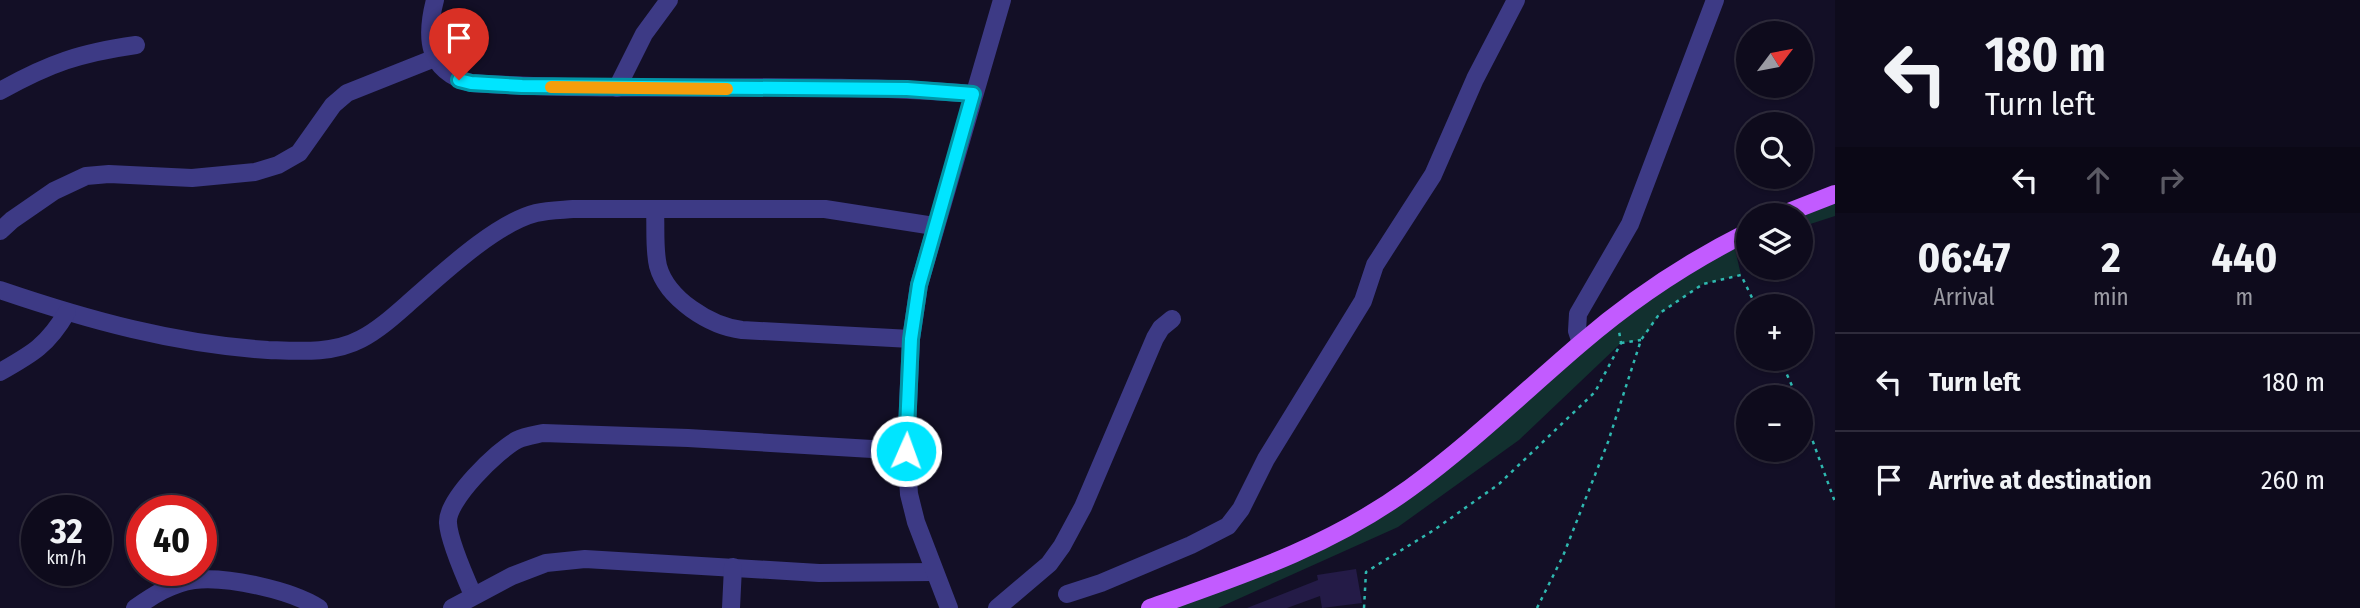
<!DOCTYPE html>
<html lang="en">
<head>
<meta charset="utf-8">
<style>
  body { margin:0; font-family:"Fira Sans Condensed",sans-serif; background:#171425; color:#f1f3f6; height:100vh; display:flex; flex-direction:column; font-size:26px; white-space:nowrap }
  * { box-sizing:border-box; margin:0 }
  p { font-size:23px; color:#9b9ba3 }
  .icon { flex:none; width:38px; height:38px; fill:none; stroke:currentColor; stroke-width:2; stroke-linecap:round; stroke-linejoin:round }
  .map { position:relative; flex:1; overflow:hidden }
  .drawer { display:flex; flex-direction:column; background:#0e0b1c; width:525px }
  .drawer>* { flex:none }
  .banner { background:#0e0b1c; color:#f1f3f6; overflow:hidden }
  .needle { width:46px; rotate:58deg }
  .buttons { position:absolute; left:1736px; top:21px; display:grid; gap:14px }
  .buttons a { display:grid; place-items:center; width:77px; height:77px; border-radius:50%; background:#0e0b1c; box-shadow:0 2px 5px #0004,0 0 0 2px #2e2b3b; font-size:35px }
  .speed { position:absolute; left:21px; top:495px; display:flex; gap:14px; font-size:35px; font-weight:700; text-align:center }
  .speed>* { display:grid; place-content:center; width:91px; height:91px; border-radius:50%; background:#0e0b1c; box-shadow:0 2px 5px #0004,0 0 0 2px #2e2b3b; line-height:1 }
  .speed small { font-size:18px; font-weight:400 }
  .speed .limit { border:10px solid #d22; background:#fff; color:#111 }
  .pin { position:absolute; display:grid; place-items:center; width:60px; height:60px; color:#fff; margin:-72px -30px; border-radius:50% 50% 50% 0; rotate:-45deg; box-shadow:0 0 7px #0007 }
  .pin .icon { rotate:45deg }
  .me { position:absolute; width:77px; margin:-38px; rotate:2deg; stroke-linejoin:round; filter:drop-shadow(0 0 5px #0008) }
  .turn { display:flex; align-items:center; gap:24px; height:147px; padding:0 35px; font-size:32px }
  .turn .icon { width:91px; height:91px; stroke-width:2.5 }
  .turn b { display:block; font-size:49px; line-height:60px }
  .lanes { display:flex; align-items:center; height:66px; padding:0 35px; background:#0003; justify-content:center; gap:35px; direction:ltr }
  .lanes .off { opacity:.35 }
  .eta { display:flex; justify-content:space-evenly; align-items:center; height:119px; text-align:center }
  .eta b { font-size:42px; font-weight:700; line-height:49px }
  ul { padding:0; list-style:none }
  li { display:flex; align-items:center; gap:21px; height:98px; padding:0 35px; border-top:2px solid #2e2b3b }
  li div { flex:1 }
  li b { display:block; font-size:26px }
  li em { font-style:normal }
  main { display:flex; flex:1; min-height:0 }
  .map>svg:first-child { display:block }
</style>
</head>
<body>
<main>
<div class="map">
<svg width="1835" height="608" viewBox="0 0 1835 608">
  <rect width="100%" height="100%" fill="#130f26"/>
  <g fill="#12302f">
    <path d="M1835,194V216L1801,227V215Z"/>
    <path d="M1748,232V244L1735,249L1741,275L1703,284L1661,313L1641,340L1621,343L1519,440L1398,527L1218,608H1150L1342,532L1581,343Z"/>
  </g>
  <path fill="#241b47" d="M1356,569L1362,603L1322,608L1320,596L1287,608H1247L1318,580L1317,575Z"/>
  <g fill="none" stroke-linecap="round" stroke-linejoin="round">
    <g stroke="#2fb8b0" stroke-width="2.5" stroke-dasharray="3.5 5" stroke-linecap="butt">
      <path d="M1621,343L1641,340"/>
      <path d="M1780,359L1797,397"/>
      <path d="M1801,409L1835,502"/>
      <path d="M1364,608L1366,572L1434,530L1499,484L1595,392L1621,343L1619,331"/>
      <path d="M1537,608L1563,556L1608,442L1641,340L1660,313L1703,284L1741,275L1756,306"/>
    </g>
    <g stroke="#3d3a85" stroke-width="18">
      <path d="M435,0C425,38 427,71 471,83C638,94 806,80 973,94"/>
      <path d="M617,88L644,34L669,0"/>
      <path d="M0,91C50,63 80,53 136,45"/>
      <path d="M655,210C656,228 654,249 658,266C667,299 710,326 742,330L911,339"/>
      <path d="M0,231L12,220L54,191L86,176L109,174L192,178L255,172L278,165L299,153L333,105L347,93L435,58"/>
      <path d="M0,290C88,320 175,344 268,350C298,351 333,354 361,339C380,329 396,314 412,300C443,273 496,223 536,213C548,210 561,210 573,209H825L934,226"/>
      <path d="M1581,343L1577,331L1578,314L1630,224L1715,0"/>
      <path d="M0,372C32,354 48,345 67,312"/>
      <path d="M1067,594L1101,583L1191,545L1228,526L1241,509L1266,459L1363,301L1375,265L1433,175L1475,79L1516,0"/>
      <path d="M473,595C465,577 449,541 448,523C446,500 498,450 517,440C525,436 534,435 543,433L688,438L906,451"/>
      <path d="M135,608C152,596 172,583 194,580C227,576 291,590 319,608"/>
      <path d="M452,608L512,576L546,563L585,559L819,573L934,572"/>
      <path d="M731,608L733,567"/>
      <path d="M949,608L916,522L909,494L906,451L911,339L919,285L1002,0"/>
      <path d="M997,608L1049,564L1062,546L1083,507L1155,338L1161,328L1172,319"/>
    </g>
    <g stroke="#c25bff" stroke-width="18">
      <path d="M1781,215L1835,194"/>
      <path d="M1150,608C1243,575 1329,547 1410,488C1470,444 1524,392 1580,344C1631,300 1688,262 1748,232"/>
    </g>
  </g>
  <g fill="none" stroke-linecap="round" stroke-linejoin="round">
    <defs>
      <path id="route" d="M459,80L471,83L522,86L907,89L973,94L919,285L911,339L906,451"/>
    </defs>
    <use href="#route" stroke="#0095a6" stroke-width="18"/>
    <use href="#route" stroke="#00e5ff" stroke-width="12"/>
    <path stroke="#f59e0b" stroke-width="12" d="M551,87L727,89"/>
  </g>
</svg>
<div class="buttons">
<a><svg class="needle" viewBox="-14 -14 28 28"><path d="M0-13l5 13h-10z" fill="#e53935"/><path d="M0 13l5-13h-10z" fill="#9b9ba3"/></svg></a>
<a><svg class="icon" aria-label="search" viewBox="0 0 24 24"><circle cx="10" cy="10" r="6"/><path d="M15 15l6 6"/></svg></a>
<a><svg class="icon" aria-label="layers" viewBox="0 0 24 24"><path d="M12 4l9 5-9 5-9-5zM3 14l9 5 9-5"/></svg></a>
<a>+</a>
<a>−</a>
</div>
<div class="speed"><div>32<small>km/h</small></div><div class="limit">40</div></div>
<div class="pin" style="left:459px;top:80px;background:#d93025"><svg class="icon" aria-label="arrive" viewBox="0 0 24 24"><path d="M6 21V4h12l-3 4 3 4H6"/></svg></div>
<svg class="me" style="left:906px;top:451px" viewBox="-20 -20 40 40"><circle r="17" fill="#00e5ff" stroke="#fff" stroke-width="3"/><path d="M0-11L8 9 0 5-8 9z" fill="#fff"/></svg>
</div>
<section class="drawer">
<div class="banner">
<div class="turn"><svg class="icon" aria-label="left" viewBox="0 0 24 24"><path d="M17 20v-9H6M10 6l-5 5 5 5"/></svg><div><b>180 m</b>Turn left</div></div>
<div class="lanes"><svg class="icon" aria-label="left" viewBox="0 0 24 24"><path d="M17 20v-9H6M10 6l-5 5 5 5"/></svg><svg class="icon off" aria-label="ahead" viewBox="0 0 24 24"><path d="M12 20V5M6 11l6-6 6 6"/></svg><svg class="icon off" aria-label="right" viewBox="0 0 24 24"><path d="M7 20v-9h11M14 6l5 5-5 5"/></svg></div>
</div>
<div class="eta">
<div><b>06:47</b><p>Arrival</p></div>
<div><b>2</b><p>min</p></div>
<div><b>440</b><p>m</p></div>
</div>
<ul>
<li><svg class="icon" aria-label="left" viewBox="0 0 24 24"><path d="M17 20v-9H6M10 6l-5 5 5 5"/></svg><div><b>Turn left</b></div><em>180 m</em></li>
<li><svg class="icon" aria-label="arrive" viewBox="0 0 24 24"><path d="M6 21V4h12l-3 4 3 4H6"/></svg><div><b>Arrive at destination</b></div><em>260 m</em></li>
</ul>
</section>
</main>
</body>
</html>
